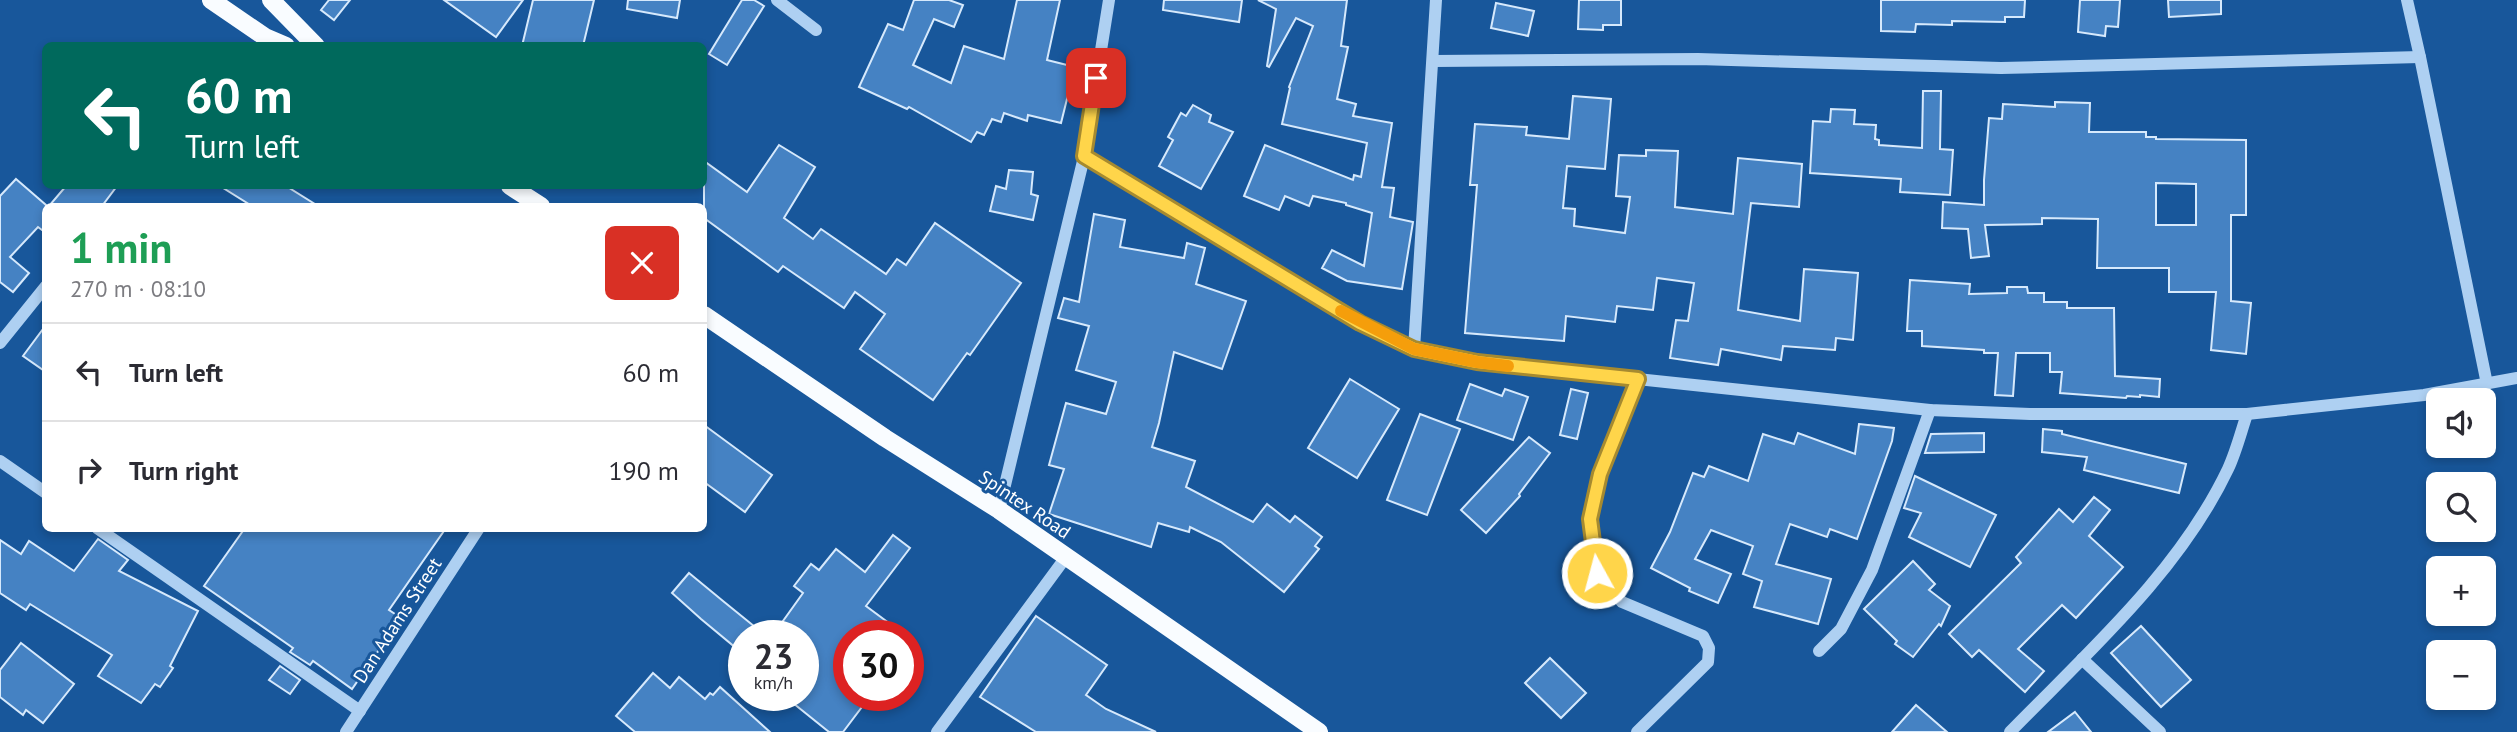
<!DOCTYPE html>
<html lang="en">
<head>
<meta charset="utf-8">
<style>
  body { margin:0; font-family:"PT Sans",sans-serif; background:#f7f7f7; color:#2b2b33; height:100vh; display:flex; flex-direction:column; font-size:26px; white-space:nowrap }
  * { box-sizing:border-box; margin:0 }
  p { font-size:23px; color:#7c7c81 }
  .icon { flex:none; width:38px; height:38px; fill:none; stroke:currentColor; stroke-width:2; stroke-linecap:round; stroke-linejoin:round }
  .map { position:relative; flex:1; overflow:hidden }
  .drawer { position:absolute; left:42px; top:203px; width:665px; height:329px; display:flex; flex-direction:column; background:#fff; border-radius:10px; box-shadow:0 4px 10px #0003 }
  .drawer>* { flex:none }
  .banner { position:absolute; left:42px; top:42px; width:665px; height:147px; border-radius:10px; box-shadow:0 4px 10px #0003; background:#00695c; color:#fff; overflow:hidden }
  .buttons { position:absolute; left:2426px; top:388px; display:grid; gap:14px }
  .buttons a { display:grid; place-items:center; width:70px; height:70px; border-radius:10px; background:#fff; box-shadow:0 4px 10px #0003; font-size:35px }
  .speed { position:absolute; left:728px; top:620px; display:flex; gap:14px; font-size:35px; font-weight:700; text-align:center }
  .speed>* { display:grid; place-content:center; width:91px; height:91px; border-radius:50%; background:#fff; box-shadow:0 4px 10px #0003; line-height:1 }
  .speed small { font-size:18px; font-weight:400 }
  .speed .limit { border:10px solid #d22; background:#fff; color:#111 }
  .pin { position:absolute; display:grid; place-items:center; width:60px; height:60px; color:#fff; margin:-30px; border-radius:14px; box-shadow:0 4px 10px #0006 }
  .me { position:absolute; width:77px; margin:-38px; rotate:353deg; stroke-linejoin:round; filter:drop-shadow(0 0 5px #0008) }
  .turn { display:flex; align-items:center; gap:24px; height:147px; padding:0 28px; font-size:32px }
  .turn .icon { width:91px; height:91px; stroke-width:2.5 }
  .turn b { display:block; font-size:49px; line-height:60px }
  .round { display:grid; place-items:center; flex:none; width:74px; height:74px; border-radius:10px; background:#f7f7f7 }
  .summary { display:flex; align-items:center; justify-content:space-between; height:119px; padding:0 28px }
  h1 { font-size:42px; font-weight:700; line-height:52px; color:#1e9e55 }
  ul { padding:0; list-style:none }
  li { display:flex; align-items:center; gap:21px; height:98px; padding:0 28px; border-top:2px solid #e1e1e2 }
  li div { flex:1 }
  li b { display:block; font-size:26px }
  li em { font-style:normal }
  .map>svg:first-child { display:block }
</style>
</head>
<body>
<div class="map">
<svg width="2517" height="732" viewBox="0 0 2517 732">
  <rect width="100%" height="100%" fill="#18579b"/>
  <g fill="#4582c3" stroke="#d6e9fc" stroke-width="2" fill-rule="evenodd">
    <path d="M329,0H350L334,20L321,10Z"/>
    <path d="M444,0H523L496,37Z"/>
    <path d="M533,0H594L583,46H522Z"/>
    <path d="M628,0H680L677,18L627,9Z"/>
    <path d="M742,0H754L764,6L727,65L709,54Z"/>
    <path d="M914,0H949L963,5L954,27L934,19L913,65L951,83L964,46L1004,59L1017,0H1060L1047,60L1075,67L1061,123L1028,115L1027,121L1004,113L1001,122L992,119L984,135L977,132L971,142L909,107L907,109L859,87L888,24L903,30Z"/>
    <path d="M1164,0H1242L1239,22L1163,10Z"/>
    <path d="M1258,0H1347L1341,46L1348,47L1337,99L1356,104L1353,116L1392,123L1382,187L1394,188L1390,217L1413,222L1402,289L1347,281L1322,268L1332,250L1364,266L1372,213L1346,205V203L1313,196L1309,206L1285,196L1279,210L1244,196L1265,145L1353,180L1354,175L1361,177L1367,143L1282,124L1290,88L1289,87L1313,26L1296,18L1269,67L1267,66L1276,9Z"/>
    <path d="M1579,0H1621V25H1603V30L1578,29Z"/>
    <path d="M1881,0H2025L2024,17H2005V22L1952,21V25L1916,24L1915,32L1881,31Z"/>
    <path d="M2080,0H2120L2118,27L2106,26L2105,36L2078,32Z"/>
    <path d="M2168,0H2221V14L2169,17Z"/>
    <path d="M1496,3L1534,11L1528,36L1491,28Z"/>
    <path d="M1923,91H1941L1940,149L1953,150L1950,195L1900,192L1901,179L1810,173L1813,121L1830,122L1831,109L1855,110L1854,124L1876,125L1875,139L1879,140V145L1922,148Z"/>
    <path d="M1573,96L1611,99L1605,169L1567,166L1563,208L1575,209L1574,226L1625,233L1630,197L1616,196L1619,155L1646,156V150L1678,151L1675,207L1733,214L1738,158L1802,164L1799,207L1751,203L1738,310L1800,321L1804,269L1858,273L1853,340L1836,338L1835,350L1783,346L1781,360L1721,349L1718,365L1670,358L1676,320L1688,321L1694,283L1657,278L1653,310L1617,306L1615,322L1566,316L1564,341L1465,333L1477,185H1470L1475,124L1527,127L1526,135L1569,139Z"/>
    <path d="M2055,102L2090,103L2089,132H2146V137H2156V139L2246,140V215H2231V301L2251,303L2246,354L2211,350L2216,292H2169V268H2097L2098,219L2042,218V224L1985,225L1989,256L1971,258L1968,229L1942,228L1943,202L1984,205V180L1989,118L2002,119L2003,104L2055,107ZM2156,183L2196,184V225H2156Z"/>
    <path d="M1193,105L1211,115L1209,122L1233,132L1201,189L1159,166L1173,140L1168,137L1181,113L1186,116Z"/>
    <path d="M779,145L815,167L784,218L813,239L821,229L886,274L897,259L906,265L935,223L1021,283L970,355L967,353L933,400L860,349L885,314L855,292L844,308L783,266L778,272L704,218V161L747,192Z"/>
    <path d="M1009,170L1033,172L1031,194L1038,196L1033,220L990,211L996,186L1006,189Z"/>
    <path d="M16,179L46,205V233L38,227L10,257L29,273L13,292L0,282V196Z"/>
    <path d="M66,186H117L102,206H49Z"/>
    <path d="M220,186H286L318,206H252Z"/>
    <path d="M1094,214L1125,220L1120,247L1184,258L1187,243L1205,248L1196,284L1246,301L1222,369L1174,352L1159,423L1152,447L1195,461L1186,487L1253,522L1267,504L1290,522L1295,516L1322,537L1315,546L1319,549L1284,592L1221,542L1190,527L1189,532L1158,523L1151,547L1049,514L1064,469L1049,465L1066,403L1106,414L1116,382L1076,370L1089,326L1058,318L1064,298L1079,302Z"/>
    <path d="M1910,280L1970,284L1969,294L2007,293V287H2027L2028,293H2044V302H2067V308H2114L2115,376L2160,379L2159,397L2140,395V397L2127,396L2126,398L2060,393L2062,372H2050V353H2016L2013,396L1995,395L1998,353H1984V350L1922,346V331H1907Z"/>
    <path d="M46,325V372L23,356Z"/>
    <path d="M1350,379L1399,409L1357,478L1308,448Z"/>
    <path d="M1470,384L1502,396L1505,389L1528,397L1513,440L1457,420Z"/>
    <path d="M1571,389L1588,393L1577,439L1560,435Z"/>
    <path d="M1420,414L1460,429L1427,515L1387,500Z"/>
    <path d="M1859,424L1894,428L1892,441L1857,539L1830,529L1827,537L1790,524L1776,564L1831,579L1818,624L1754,607L1762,581L1743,574L1753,546L1711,530L1695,559L1731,574L1718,603L1689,591L1690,588L1651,568L1670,532L1693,473L1704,477L1709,466L1748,481L1763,434L1794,444L1798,433L1855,454Z"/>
    <path d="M704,425L772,475L745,512L704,482Z"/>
    <path d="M2043,429L2062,431V434L2186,464L2179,493L2084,470L2087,457L2042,452Z"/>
    <path d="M1984,433V452L1925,453L1931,434Z"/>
    <path d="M1529,437L1550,453L1519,494L1520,496L1486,533L1461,510Z"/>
    <path d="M1915,476L1996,515L1970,567L1909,537L1921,513L1904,508Z"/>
    <path d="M2094,497L2110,510L2089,536L2123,567L2076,618L2062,605L2018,649L2044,671L2025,692L1979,650L1972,657L1949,634L2021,563L2016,557L2059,509L2073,522Z"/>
    <path d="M245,528H446L389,610L401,618L352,689L313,661L310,665L290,652L293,648L204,586Z"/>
    <path d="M893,535L910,548L866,606L905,635H849V695H871L843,732H829L783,695H803V635H773L803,593L794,586L811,564L819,570L836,549L865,572Z"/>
    <path d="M98,539L128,560L119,571L198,611L170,666L173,668L160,687L155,684L141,703L98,676L112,655L30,604L26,610L0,593V540L21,554L29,541L74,571Z"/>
    <path d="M1913,561L1935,584L1929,590L1950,606L1941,626L1939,624L1913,657L1895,644L1897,641L1864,609Z"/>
    <path d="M689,573L723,601L765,635H744V639L736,648L701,619L672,593Z"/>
    <path d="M1036,616L1107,665L1086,695L1106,709L1156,732H1036L980,697Z"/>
    <path d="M2141,626L2191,680L2161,707L2111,653Z"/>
    <path d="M21,643L74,684L43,723L26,710L23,715L0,697V670Z"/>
    <path d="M1550,658L1586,693L1561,718L1525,683Z"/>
    <path d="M280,666L300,680L290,694L269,680Z"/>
    <path d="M653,673L670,688L679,677L705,699L710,693L713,695L720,687L770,732H635L616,716Z"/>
    <path d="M1916,705L1947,732H1892Z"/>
    <path d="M2075,712L2091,732H2048Z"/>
  </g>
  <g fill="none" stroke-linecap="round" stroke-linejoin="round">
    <g stroke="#aed0f2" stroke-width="12">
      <path d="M777,0L816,30"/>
      <path d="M2407,0L2420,57L2487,384"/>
      <path d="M1434,61L1698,59L2001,68L2420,57"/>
      <path d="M1084,157L1360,323L1414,349L1477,362L1930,410L2030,414H2247L2424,395L2517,378"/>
      <path d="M0,343L46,286"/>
      <path d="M1414,349L1436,0"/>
      <path d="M0,461L46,493"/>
      <path d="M999,510L1084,157L1109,0"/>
      <path d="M97,528L360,711"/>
      <path d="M1819,651L1841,629L1872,570L1930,410"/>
      <path d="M2082,659L2160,732"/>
      <path d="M346,732L479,528"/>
      <path d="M937,732L1066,557"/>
      <path d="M1637,732L1708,662L1709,648L1703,636L1622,602L1597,573L1590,519L1600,474L1638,379"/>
      <path d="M2010,732C2088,652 2179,572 2228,469C2236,452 2241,432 2247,414"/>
    </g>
    <g stroke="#f9fcff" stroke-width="18">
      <path d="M211,0L265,37L286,46"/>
      <path d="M271,0L316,46"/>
      <path d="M510,186L541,206"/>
      <path d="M704,315L885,438L999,510L1319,732"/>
    </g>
  </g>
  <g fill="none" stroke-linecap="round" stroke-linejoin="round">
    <defs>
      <path id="route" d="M1096,78L1084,156L1360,323L1414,349L1477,362L1638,379L1600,474L1590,519L1597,573"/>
    </defs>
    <use href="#route" stroke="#a68a30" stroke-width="18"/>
    <use href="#route" stroke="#ffd54a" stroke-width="12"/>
    <path stroke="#f59e0b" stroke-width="12" d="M1341,311L1414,349L1477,362L1508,366"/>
  </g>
  <g text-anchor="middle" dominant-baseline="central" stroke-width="6" stroke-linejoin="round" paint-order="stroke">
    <g font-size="19" fill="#fff" stroke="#18579b">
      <text transform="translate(1025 504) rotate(34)">Spintex Road</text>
      <text transform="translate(397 620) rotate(-57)">Dan Adams Street</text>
    </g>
  </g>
</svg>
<div class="buttons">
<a><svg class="icon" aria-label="sound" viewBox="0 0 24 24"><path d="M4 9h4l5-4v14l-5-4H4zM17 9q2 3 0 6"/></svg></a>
<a><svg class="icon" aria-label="search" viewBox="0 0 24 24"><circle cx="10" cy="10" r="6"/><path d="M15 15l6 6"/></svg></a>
<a>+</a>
<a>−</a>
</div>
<div class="speed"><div>23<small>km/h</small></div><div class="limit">30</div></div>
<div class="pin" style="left:1096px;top:78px;background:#d93025"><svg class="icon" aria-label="arrive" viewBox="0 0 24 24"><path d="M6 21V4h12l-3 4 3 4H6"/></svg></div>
<svg class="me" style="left:1597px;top:573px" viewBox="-20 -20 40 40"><circle r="17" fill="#ffd54a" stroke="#fff" stroke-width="3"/><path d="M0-11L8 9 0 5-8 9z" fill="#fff"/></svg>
<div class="banner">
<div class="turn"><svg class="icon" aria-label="left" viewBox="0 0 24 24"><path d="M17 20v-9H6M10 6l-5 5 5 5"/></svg><div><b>60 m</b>Turn left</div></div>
</div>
<section class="drawer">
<div class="summary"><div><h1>1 min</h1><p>270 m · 08:10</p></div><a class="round" style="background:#d93025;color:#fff"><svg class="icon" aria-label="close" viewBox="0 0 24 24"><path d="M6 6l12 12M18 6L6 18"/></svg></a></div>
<ul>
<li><svg class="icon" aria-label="left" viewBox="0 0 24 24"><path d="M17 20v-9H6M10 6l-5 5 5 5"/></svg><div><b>Turn left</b></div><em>60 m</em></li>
<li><svg class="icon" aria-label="right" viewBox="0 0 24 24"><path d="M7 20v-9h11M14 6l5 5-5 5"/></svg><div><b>Turn right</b></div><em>190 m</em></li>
</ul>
</section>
</div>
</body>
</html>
